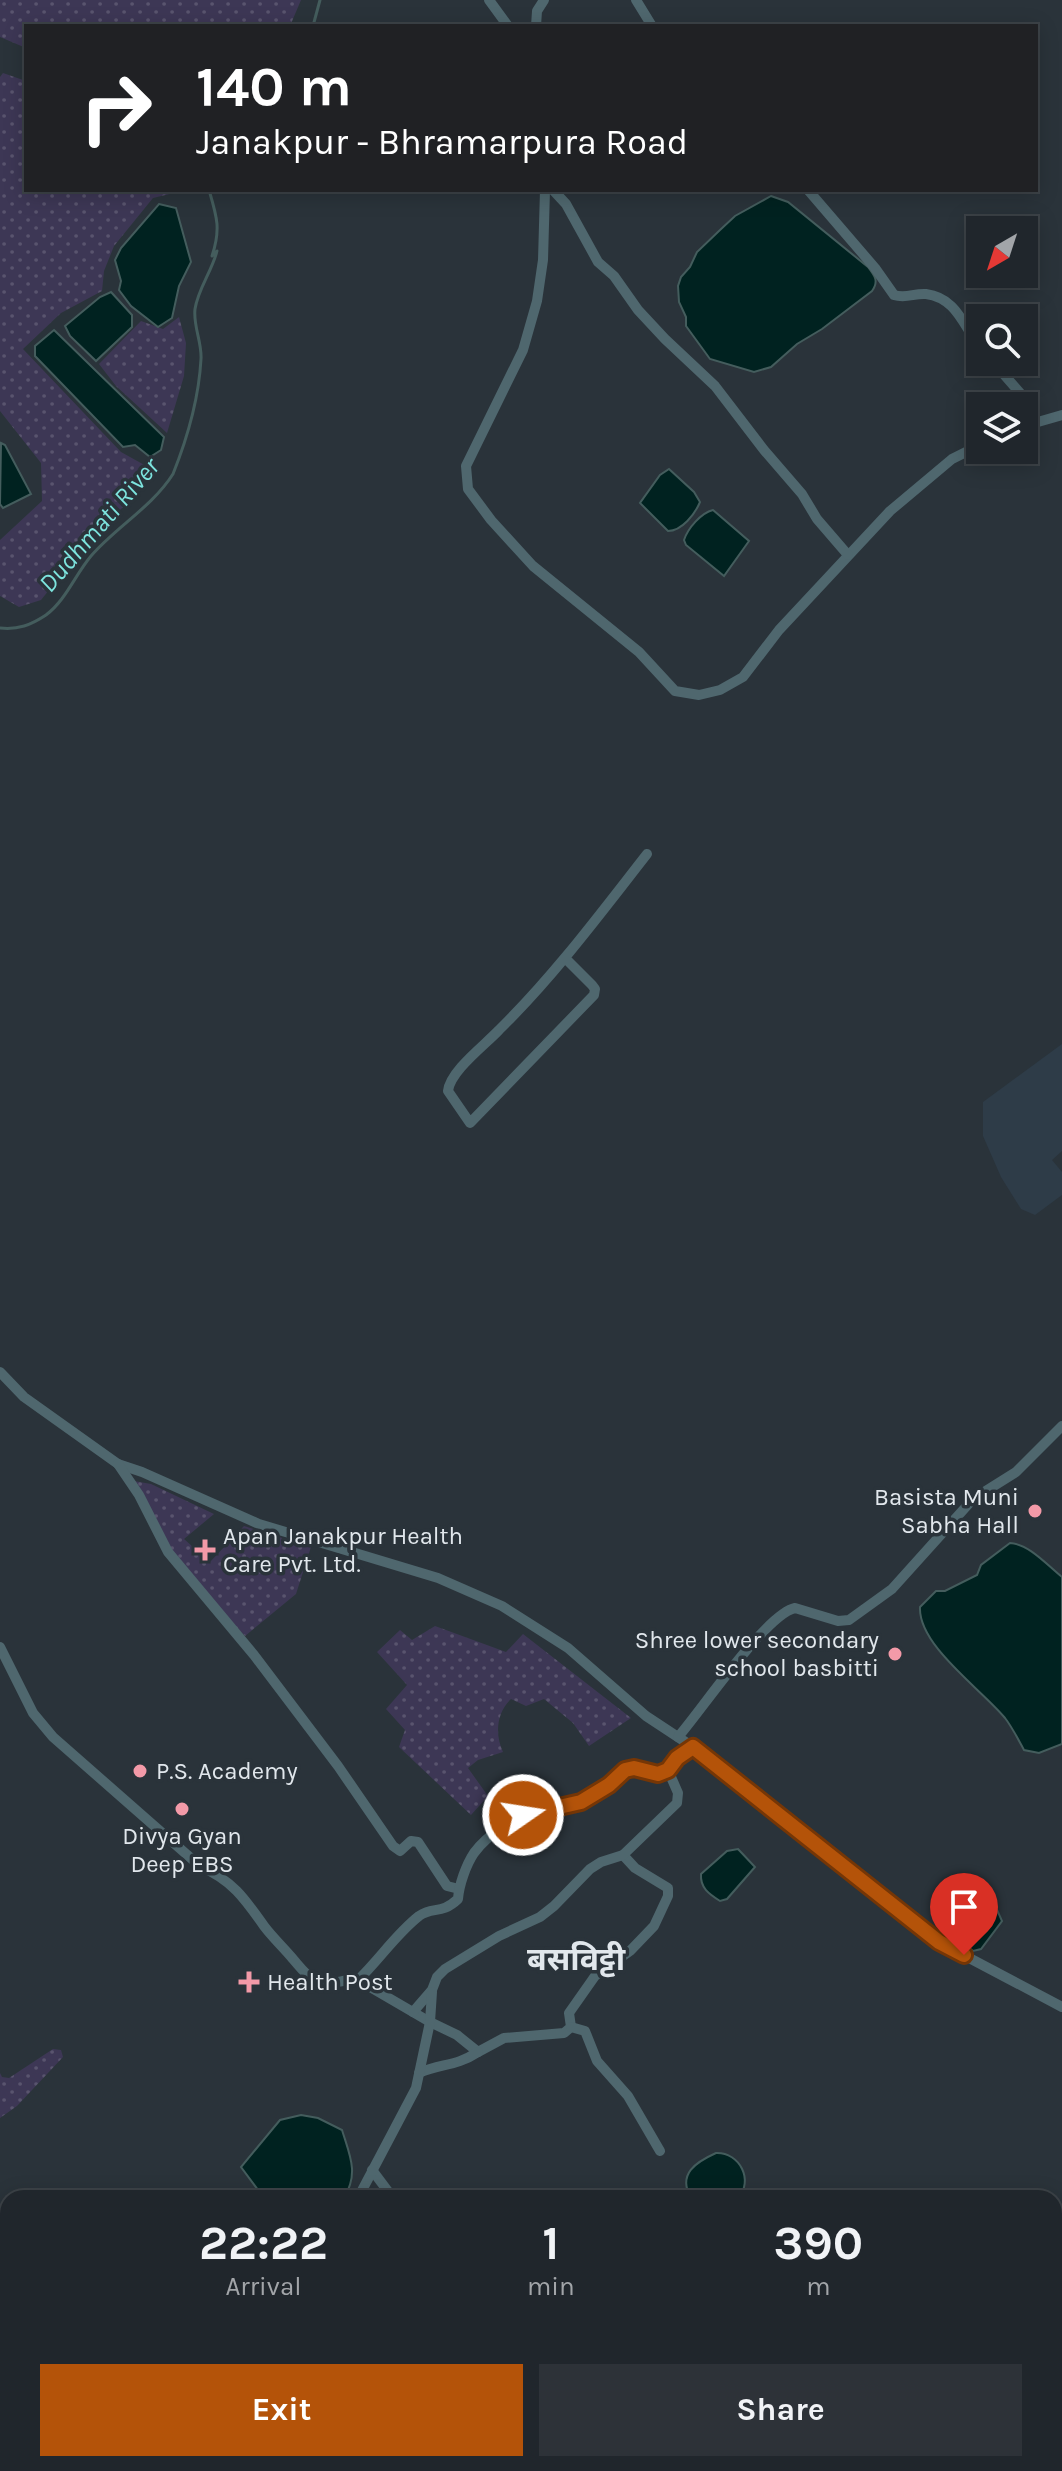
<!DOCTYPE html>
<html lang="en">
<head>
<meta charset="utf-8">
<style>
  body { margin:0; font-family:Karla,"Noto Sans Devanagari",sans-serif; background:#2d3238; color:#f1f3f6; height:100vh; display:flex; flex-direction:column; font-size:30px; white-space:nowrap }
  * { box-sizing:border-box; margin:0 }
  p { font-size:26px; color:#a2a5a9 }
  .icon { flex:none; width:44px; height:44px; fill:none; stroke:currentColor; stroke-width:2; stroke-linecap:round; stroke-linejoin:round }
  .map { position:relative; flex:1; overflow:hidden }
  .details { position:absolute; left:0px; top:2190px; width:1062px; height:282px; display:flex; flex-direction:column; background:#20262c; border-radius:24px 24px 0 0; box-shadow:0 4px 20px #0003,0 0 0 2px #3d4348 }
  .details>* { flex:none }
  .hud { position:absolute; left:24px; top:24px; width:1014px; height:168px; border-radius:0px; box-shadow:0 4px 20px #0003,0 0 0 2px #3d4348; background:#202124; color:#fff; overflow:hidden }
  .needle { width:52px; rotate:219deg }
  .fabs { position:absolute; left:966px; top:216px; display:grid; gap:16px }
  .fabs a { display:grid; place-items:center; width:72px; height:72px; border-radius:0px; background:#20262c; box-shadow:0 4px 20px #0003,0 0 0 2px #3d4348; font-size:40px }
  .pin { position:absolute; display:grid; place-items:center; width:68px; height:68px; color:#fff; margin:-82px -34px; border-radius:50% 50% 50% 0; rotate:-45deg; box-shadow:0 0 8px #0007 }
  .pin .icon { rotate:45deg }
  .me { position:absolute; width:88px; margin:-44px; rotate:77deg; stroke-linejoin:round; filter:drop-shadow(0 0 6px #0008) }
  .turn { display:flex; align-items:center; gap:28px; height:168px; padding:0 40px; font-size:36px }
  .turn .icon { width:104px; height:104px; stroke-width:2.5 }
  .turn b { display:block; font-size:56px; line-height:68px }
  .eta { display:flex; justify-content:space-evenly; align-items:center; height:136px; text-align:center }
  .eta b { font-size:48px; font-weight:700; line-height:56px }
  .primary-button { display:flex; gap:16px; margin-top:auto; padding:16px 40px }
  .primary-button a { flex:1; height:92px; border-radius:0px; background:#b45309; color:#fff; font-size:32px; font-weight:700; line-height:92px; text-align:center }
  .primary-button a+a { background:#2d3238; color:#f1f3f6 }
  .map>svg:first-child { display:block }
</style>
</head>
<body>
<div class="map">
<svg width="1062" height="2471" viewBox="0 0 1062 2471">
  <defs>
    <pattern id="grass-dots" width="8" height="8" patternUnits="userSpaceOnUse" patternTransform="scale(2)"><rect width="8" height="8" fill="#3d3755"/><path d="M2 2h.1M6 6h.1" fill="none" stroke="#59546e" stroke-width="1.8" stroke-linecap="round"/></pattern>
  </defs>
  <rect width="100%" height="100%" fill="#2a333a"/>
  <path fill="#2e3c48" d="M1062,1044V1151L1052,1160L1062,1172V1195L1035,1215L1021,1209L1001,1177L983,1136V1102Z"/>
  <g fill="url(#grass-dots)">
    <path d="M0,0H301L290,26H26V48L0,37Z"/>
    <path d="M3,73L26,81V190L182,191L153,198L114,246L104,271L102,291L61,313L23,349L121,452L148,467L143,487L85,545L41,600L19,607L0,596V540L42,501L41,463L0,411V77Z"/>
    <path d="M179,317L186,343L184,376L167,433L116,386L99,364L141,321L163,329Z"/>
    <path d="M134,1481L151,1484L214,1514L184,1539L210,1562L244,1526L311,1547L296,1594L245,1636L215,1605L172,1552Z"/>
    <path d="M435,1626L506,1652L523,1634L631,1718L589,1746L573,1723L544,1699L526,1706L511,1699C496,1713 495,1735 503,1752L478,1760L468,1768L488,1796L471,1815L399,1747L405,1730L386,1709L407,1685L377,1652L400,1630L412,1640Z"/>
    <path d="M53,2049L61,2050L63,2057L17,2106L0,2118V2073L2,2077L9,2078Z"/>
    <path d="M1054,2205L1062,2207V2248L1054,2246Z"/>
  </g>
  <g fill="#002220" stroke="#445d5d" stroke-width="2">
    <path d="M771,196L788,202L868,267C875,276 879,281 872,291L822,329L797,344L771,367L754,372L710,359L686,326V317L679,302L678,286L681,277L690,267L697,252L720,230L735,216Z"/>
    <path d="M159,204L176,208L191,262L179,286L172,318L158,327L131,306L119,290L121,281L115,260L121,248Z"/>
    <path d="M111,292L132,315V327L96,361L70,336L65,326L100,297Z"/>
    <path d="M54,330L164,437L161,450L150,457L135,445L123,447L35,356V346Z"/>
    <path d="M1,443L5,445L31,494L3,508L0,504Z"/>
    <path d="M669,469L694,492L700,502C695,514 682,531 668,531L640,503L660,475Z"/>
    <path d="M713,510L749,541L724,576L686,545L684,540C688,528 701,513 713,510Z"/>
    <path d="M1010,1543C1029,1544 1047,1565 1062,1577V1744L1039,1753L1024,1750C1018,1739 1012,1727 1005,1718C981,1689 918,1645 920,1607L936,1591H945L977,1575L981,1565Z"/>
    <path d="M738,1849L755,1867L727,1899L720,1901C709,1894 700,1888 701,1874L727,1851Z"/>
    <path d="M976,1887L991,1896L1002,1921L981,1949L973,1951L947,1929L958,1902Z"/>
    <path d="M301,2115L318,2118L342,2130C350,2156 359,2173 344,2198H264L241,2167L280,2120Z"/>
    <path d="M716,2153C740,2152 754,2181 738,2198H691C677,2174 696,2162 716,2153Z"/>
  </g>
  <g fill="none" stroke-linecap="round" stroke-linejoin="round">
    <g stroke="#445d5d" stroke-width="3">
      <path d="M313,26L320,0"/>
      <path d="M0,628C18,630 31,625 46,615C66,600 75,575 91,556C116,527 152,507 173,474C187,439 199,396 201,359C202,342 193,326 195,309C198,289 212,271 217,251L212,256C221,229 217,217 209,190"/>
    </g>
    <g stroke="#4f676e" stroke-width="10">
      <path d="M489,0L508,26"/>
      <path d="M636,0L652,26"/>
      <path d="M536,26L537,11L544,0"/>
      <path d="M545,190L543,260L537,301L523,350L466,466L468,489L491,520L533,566L639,652L675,691L699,695L720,690L743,677L779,630L890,511L952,459L980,445"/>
      <path d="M553,190L566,204L598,262L614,276L638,310L665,339L715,386L764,450L802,494L817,519L848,555"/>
      <path d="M808,190L875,268L894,295C906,299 914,293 926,294C957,298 963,326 980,347"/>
      <path d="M993,362L1028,402L1034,424"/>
      <path d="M1024,426L1062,415"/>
      <path d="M565,958L592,985L595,989L594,995L470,1123L448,1091C450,1071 485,1045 499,1030C554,976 600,914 647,854"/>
      <path d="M0,1372L24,1397L118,1464L142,1472L259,1524L438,1578L502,1606L568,1648L646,1716L693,1747L939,1942L1062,2007"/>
      <path d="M118,1464L139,1495L168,1552L254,1655L338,1766L393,1846L400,1851L411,1841L418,1842L447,1886L459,1889"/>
      <path d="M0,1647L33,1713L53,1737L201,1867C232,1880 245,1899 264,1926C273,1938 284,1948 293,1959C300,1967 306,1976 316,1981C330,1988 343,1978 358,1980L430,2022L457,2035L478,2052L504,2038L564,2033L571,2027L569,2013L595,1976L630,1951L654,1926L668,1896V1888L635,1868L623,1855"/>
      <path d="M678,1737C701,1711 766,1614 795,1608L838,1621L849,1620L892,1589L973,1499L1016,1472L1062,1426"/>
      <path d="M358,1980C379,1960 396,1934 419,1916C433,1906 441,1915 458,1899C459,1885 466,1865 474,1853C486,1836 524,1809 545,1805C557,1803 569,1807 581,1802C599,1795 612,1777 626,1770C640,1763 654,1776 668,1770"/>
      <path d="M413,2012L432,1990L437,1977L445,1969L499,1936L540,1917L554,1906L590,1869L601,1862L623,1855L677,1803L678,1793L668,1770L677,1758L693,1747"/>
      <path d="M571,2027L585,2031L597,2061L628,2096L660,2151"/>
      <path d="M419,2073C442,2063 455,2067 478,2052"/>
      <path d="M372,2170L393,2198"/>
      <path d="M358,2198L416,2088L430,2022L432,1992"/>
      <path d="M514,2464L515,2471"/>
      <path d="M177,2471L181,2464"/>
    </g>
  </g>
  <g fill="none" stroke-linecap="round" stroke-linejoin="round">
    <defs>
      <path id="route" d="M523,1815L546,1805L559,1807L581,1802L609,1785L625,1770L634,1768L658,1774L668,1770L677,1758L693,1747L939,1942L964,1955"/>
    </defs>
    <use href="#route" stroke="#753606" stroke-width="20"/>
    <use href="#route" stroke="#b45309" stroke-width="14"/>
  </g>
  <g fill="#f39aa8" stroke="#2a333a" stroke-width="3">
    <circle cx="1035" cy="1511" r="8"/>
    <path d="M201 1538h8v8h8v8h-8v8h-8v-8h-8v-8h8z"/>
    <circle cx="895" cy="1654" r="8"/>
    <circle cx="140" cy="1771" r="8"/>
    <circle cx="182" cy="1809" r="8"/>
    <path d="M245 1970h8v8h8v8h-8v8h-8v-8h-8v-8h8z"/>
  </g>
  <g text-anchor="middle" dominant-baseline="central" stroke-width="7" stroke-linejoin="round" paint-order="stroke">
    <g font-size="24" fill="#e1e7ec" stroke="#2a333a" text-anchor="start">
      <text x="1019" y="1497" text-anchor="end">Basista Muni<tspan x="1019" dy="28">Sabha Hall</tspan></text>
      <text x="223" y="1536">Apan Janakpur Health<tspan x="223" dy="28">Care Pvt. Ltd.</tspan></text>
      <text x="879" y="1640" text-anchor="end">Shree lower secondary<tspan x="879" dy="28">school basbitti</tspan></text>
      <text x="156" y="1771">P.S. Academy</text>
      <text x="182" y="1836" text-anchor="middle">Divya Gyan<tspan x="182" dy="28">Deep EBS</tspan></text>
      <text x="267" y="1982">Health Post</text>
    </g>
    <g font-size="26" font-style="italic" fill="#7de4de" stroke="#2a333a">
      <text transform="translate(99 525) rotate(-49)">Dudhmati River</text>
    </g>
    <g font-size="32" font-weight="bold" fill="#e1e7ec" stroke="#2a333a">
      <text x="576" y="1959">बसविट्टी</text>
    </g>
  </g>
</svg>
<div class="fabs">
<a><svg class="needle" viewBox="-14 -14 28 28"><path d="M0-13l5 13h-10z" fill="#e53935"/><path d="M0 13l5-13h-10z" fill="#a2a5a9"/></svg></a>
<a><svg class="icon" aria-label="search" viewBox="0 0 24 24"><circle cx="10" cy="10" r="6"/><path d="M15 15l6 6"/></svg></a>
<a><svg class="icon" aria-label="layers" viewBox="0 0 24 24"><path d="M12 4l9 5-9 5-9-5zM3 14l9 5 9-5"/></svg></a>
</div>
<div class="pin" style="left:964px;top:1955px;background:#d93025"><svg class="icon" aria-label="arrive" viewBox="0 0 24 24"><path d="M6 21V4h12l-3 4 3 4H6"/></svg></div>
<svg class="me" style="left:523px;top:1815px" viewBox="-20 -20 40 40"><circle r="17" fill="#b45309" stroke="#fff" stroke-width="3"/><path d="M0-11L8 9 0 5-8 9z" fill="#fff"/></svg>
<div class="hud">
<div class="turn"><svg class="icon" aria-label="right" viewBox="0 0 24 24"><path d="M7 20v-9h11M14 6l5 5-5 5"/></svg><div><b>140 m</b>Janakpur - Bhramarpura Road</div></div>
</div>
<section class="details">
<div class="eta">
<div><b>22:22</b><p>Arrival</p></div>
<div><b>1</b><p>min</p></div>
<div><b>390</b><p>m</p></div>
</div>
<div class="primary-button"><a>Exit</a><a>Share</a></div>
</section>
</div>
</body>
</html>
